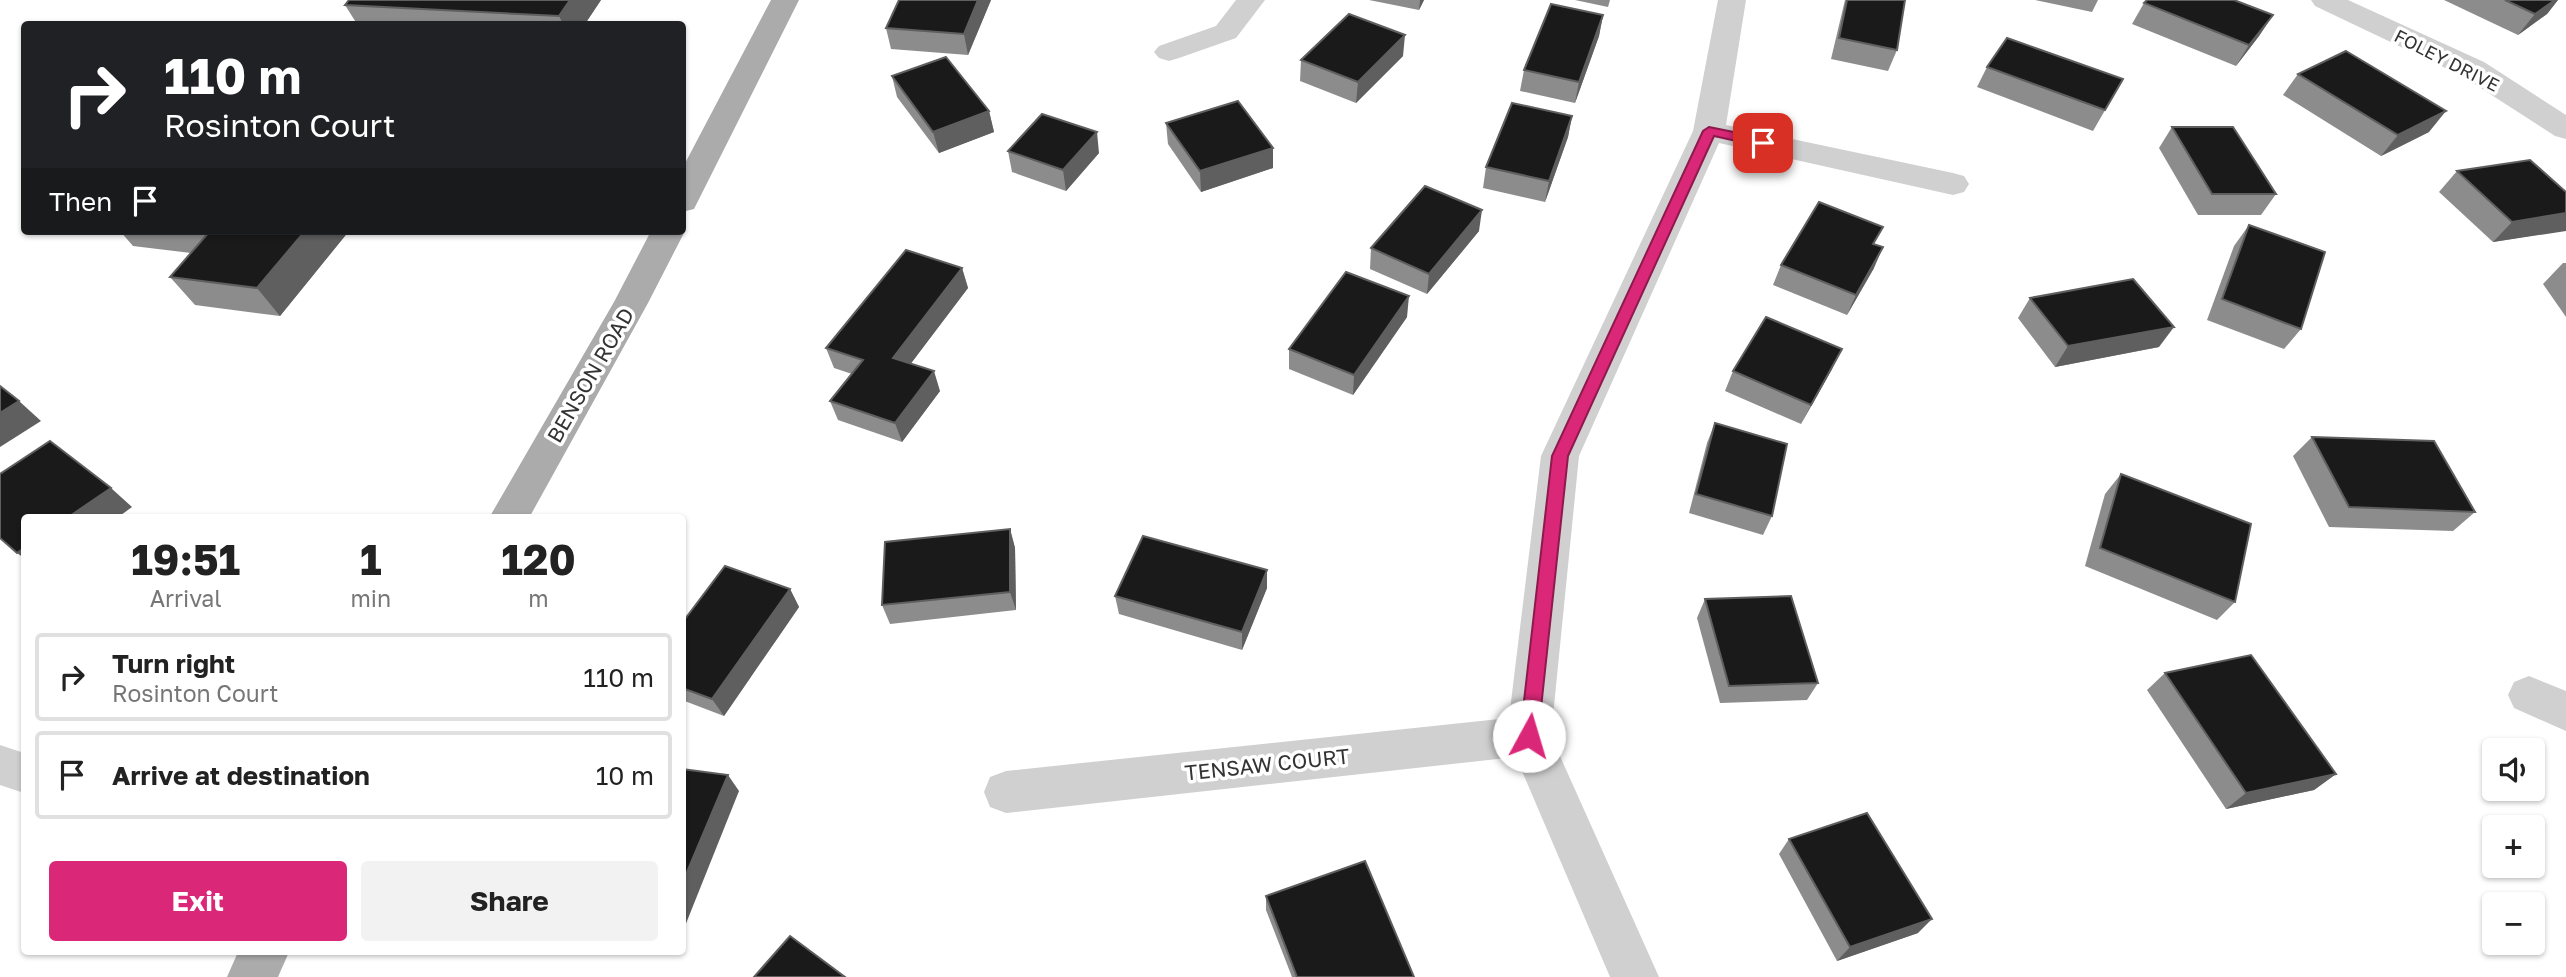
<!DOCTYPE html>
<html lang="en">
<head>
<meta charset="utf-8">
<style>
  body { margin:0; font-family:"Golos Text",sans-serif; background:#f2f2f2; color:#222; height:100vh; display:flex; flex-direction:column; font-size:26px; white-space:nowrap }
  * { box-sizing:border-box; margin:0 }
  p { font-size:23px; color:#767676 }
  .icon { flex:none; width:38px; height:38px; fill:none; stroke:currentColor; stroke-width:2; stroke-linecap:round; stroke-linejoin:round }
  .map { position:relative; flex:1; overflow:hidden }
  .side { position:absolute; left:21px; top:514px; width:665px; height:441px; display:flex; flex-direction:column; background:#fff; border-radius:7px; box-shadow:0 2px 5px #0004 }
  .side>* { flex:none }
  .top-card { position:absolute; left:21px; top:21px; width:665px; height:214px; border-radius:7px; box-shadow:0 2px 5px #0004; background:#202124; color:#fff; overflow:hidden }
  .controls { position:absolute; left:2482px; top:738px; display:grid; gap:14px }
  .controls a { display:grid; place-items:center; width:63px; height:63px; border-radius:7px; background:#fff; box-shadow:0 2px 5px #0004; font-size:35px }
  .pin { position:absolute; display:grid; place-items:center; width:60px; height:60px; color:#fff; margin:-30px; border-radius:14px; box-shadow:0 4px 10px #0006 }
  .me { position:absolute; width:77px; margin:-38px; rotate:6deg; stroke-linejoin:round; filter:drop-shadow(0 0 5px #0008) }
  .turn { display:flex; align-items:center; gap:24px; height:147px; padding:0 28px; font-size:32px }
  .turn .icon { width:91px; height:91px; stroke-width:2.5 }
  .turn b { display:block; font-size:49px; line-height:60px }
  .then { display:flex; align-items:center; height:66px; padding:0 28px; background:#0003; gap:14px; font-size:26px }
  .eta { display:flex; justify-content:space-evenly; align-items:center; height:119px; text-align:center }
  .eta b { font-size:42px; font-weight:700; line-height:49px }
  .cta { display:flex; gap:14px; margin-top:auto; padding:14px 28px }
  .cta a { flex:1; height:80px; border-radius:7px; background:#db2777; color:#fff; font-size:28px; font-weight:700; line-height:80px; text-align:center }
  .cta a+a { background:#f2f2f2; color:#222 }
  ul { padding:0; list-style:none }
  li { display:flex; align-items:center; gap:21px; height:88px; margin:0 14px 10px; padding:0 14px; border:4px solid #e0e0e0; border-radius:7px }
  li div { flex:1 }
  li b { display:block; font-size:26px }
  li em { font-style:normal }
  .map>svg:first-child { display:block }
</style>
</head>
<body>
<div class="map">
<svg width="2566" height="977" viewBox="0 0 2566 977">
  <rect width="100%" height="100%" fill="#fff"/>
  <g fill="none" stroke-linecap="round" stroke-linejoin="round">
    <g fill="#d0d0d0" fill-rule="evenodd">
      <path d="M1236,0H1265L1236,38L1179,58L1169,61L1159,58L1154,52L1159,46L1216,26Z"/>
      <path d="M1718,0H1746L1726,125L1953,173L1964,176L1969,184L1964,192L1953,195L1719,143L1579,456L1551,736L1659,977H1610L1516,757L1006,813L990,807L984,792L990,777L1006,771L1509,718L1541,456L1693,131Z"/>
      <path d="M2311,0H2348L2484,62L2566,115V139L2555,136L2462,76L2315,6Z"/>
      <path d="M2529,676L2566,691V731L2514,708L2508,695L2514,682Z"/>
      <path d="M0,745L24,753V793L0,785Z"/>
    </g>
    <g fill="#ababab" fill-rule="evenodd">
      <path d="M771,0H799L698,201L694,209L682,212V169Z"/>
      <path d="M682,228L685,231L648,303L529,518H489L614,302L651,231H682Z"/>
      <path d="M238,952H289L278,977H227Z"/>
    </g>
  </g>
  <g fill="#8c8c8c">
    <path d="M601,0L585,24H357L345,5Z"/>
    <path d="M991,0L968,55L891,49L886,28Z"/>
    <path d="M1369,0H1424L1419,10Z"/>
    <path d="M1575,0H1610L1608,7Z"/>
    <path d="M1845,0H1905L1897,50L1888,71L1831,59Z"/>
    <path d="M2035,0H2098L2092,12Z"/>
    <path d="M2444,0H2558L2547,14L2518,35Z"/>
    <path d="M2144,3L2273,15L2259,36L2236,66L2132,24Z"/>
    <path d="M1603,15L1599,36L1575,103L1520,91L1524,70Z"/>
    <path d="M1403,56L1356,103L1300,81L1301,60Z"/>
    <path d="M1987,67L2123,79L2093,131L1977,87Z"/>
    <path d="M2298,74L2429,132L2381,156L2283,95Z"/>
    <path d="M892,76L989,111L994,132L939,153L897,97Z"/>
    <path d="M1572,116L1568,137L1545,202L1483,188L1486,167Z"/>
    <path d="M1166,123L1273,168L1201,192L1168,144Z"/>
    <path d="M2172,127L2276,194L2261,215H2198L2159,148Z"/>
    <path d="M1008,151L1099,153L1066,191L1012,172Z"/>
    <path d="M2457,171L2566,192V230L2493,242L2439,192Z"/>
    <path d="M2249,225L2301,329L2284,349L2207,320L2234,246Z"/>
    <path d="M120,231H349L280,316L195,305L170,277L191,253L133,246Z"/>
    <path d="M1479,231L1427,294L1370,269L1371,248Z"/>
    <path d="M1875,244L1874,268L1847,315L1773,285L1781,265Z"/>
    <path d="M2563,263H2566V317L2543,284Z"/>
    <path d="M962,268L968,288L911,363L940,391L902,442L838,420L830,401L852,374L834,368L826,348Z"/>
    <path d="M2030,298L2159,347L2055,367L2018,318Z"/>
    <path d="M1407,317L1353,395L1289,369V349Z"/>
    <path d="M1832,369L1801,424L1725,391L1733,371Z"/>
    <path d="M1715,423L1772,516L1763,535L1689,513L1707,443Z"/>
    <path d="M2312,437L2475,512L2453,531L2329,527L2293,456Z"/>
    <path d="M2121,474L2235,602L2217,620L2085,566L2105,494Z"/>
    <path d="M1010,529L1015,548L1016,610L890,624L882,605Z"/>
    <path d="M1267,588L1242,650L1119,614L1115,596Z"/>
    <path d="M790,589L799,607L724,716L682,700V623Z"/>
    <path d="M1705,599L1818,683L1807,700L1720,703L1697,618Z"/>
    <path d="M2165,673L2336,774L2314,790L2226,809L2147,690Z"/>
    <path d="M1789,839L1918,933L1837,961L1779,854Z"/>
    <path d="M1266,896L1414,977H1292L1266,910Z"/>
  </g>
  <g fill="#5f5f5f">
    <path d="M570,0H601L585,24H563L559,16Z"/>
    <path d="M978,0H991L968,55L964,34Z"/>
    <path d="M1420,0H1424L1419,10Z"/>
    <path d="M2555,0H2558L2547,14L2518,35L2535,14Z"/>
    <path d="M1603,15L1599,36L1575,103L1579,82Z"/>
    <path d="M2273,15L2259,36L2236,66L2249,45Z"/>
    <path d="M1405,35L1403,56L1356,103L1358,82Z"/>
    <path d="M989,111L994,132L939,153L933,132Z"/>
    <path d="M2446,111L2429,132L2381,156L2398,135Z"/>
    <path d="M1572,116L1568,137L1545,202L1549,181Z"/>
    <path d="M1097,132L1099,153L1066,191L1063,170Z"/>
    <path d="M1273,148V168L1201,192L1200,171Z"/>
    <path d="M1482,210L1479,231L1427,294L1429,274Z"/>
    <path d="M2566,213V231L2493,242L2512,222Z"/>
    <path d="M305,231H349L280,316L257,288Z"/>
    <path d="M1883,247L1874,268L1847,315L1856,295Z"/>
    <path d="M962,268L968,288L900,378L893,358Z"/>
    <path d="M1409,296L1407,317L1353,395L1354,375Z"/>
    <path d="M2174,327L2159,347L2055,367L2068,346Z"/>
    <path d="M1842,349L1832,369L1801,424L1811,405Z"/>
    <path d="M934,371L940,391L902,442L895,423Z"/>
    <path d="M19,401L41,421L0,447V413Z"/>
    <path d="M111,488L132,507L117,518H67Z"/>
    <path d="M1010,529L1015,548L1016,610L1010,592Z"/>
    <path d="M24,548V558L17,553Z"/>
    <path d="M1267,570V588L1242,650V632Z"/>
    <path d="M790,589L799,607L724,716L712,699Z"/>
    <path d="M2336,774L2314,790L2226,809L2246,793Z"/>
    <path d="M728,775L739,791L685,926L682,924V884Z"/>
    <path d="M1932,919L1918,933L1837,961L1850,947Z"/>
  </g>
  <g fill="#1a1a1a" stroke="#5f5f5f" stroke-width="2">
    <path d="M349,0H570L559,16L345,5Z"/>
    <path d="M899,0H978L964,34L886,28Z"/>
    <path d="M1847,0H1905L1897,50L1839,38Z"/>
    <path d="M2147,0H2234L2273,15L2249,45L2144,3Z"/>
    <path d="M2505,0H2555L2535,14Z"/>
    <path d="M1551,4L1603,15L1579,82L1524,70Z"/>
    <path d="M1349,14L1405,35L1358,82L1301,60Z"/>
    <path d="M2007,38L2123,79L2105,110L1987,67Z"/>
    <path d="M2346,51L2446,111L2398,135L2298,74Z"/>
    <path d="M946,57L989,111L933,132L892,76Z"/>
    <path d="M1238,101L1273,148L1200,171L1166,123Z"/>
    <path d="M1512,103L1572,116L1549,181L1486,167Z"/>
    <path d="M1042,114L1097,132L1063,170L1008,151Z"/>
    <path d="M2172,127H2233L2276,194H2212Z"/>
    <path d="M2530,160L2566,192V213L2512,222L2457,171Z"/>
    <path d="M1425,186L1482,210L1429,274L1371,248Z"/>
    <path d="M1819,202L1883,227L1873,244L1883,247L1856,295L1781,265Z"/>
    <path d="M2249,225L2325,252L2301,329L2222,299Z"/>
    <path d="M210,231H305L257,288L170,277Z"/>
    <path d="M906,250L962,268L893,358L934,371L895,423L830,401L863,360L826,348Z"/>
    <path d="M1346,272L1409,296L1354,375L1289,349Z"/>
    <path d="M2133,279L2174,327L2068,346L2030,298Z"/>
    <path d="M1766,317L1842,349L1811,405L1733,371Z"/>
    <path d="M0,386L19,401L0,413Z"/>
    <path d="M1715,423L1787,444L1772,516L1696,494Z"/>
    <path d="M2312,437L2434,441L2475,512L2349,507Z"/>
    <path d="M50,441L111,488L67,518H24V548L17,553L0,538V474Z"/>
    <path d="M2121,474L2251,524L2235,602L2100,548Z"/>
    <path d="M1010,529V592L882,605L885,542Z"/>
    <path d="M1143,536L1267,570L1242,632L1115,596Z"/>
    <path d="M725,566L790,589L712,699L682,688V623Z"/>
    <path d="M1791,596L1818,683L1729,686L1705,599Z"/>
    <path d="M2251,655L2336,774L2246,793L2165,673Z"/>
    <path d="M682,769L728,775L682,884Z"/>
    <path d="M1867,813L1932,919L1850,947L1789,839Z"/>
    <path d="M1365,861L1414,977H1297L1266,896Z"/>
    <path d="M790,936L845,977H754Z"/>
  </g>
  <path fill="#db2777" stroke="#8e194d" stroke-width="2" d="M1709,127L1763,138L1770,143L1763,147L1714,136L1568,456L1538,736L1535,742L1529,744L1522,742L1520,736L1552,456L1703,131Z"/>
  <g text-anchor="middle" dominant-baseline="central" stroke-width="7" stroke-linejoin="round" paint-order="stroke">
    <g font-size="18" fill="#333" stroke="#fff">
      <text transform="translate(2447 60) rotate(27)">FOLEY DRIVE</text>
    </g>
    <g font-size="21" fill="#333" stroke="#fff">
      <text transform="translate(590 375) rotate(-60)">BENSON ROAD</text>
      <text transform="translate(1267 764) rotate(-6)">TENSAW COURT</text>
    </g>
  </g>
</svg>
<div class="controls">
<a><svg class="icon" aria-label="sound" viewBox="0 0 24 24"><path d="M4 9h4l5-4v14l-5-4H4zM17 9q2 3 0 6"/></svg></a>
<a>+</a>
<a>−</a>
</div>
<div class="pin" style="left:1763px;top:143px;background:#d93025"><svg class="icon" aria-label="arrive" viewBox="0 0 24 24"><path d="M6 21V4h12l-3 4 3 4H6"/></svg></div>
<svg class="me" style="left:1529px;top:736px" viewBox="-20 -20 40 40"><circle r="19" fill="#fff"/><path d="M0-13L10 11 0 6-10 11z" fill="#db2777"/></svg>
<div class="top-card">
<div class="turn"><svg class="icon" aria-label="right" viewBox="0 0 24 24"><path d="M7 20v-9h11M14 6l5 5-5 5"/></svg><div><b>110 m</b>Rosinton Court</div></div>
<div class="then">Then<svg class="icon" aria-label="arrive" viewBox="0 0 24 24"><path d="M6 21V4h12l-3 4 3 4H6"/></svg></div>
</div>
<section class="side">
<div class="eta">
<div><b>19:51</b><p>Arrival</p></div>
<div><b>1</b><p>min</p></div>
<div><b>120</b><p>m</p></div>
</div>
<ul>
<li><svg class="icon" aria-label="right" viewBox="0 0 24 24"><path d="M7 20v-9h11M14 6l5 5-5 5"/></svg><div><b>Turn right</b><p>Rosinton Court</p></div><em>110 m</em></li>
<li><svg class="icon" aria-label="arrive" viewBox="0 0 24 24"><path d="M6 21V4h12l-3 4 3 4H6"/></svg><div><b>Arrive at destination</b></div><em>10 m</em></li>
</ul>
<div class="cta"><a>Exit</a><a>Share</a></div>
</section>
</div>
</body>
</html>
